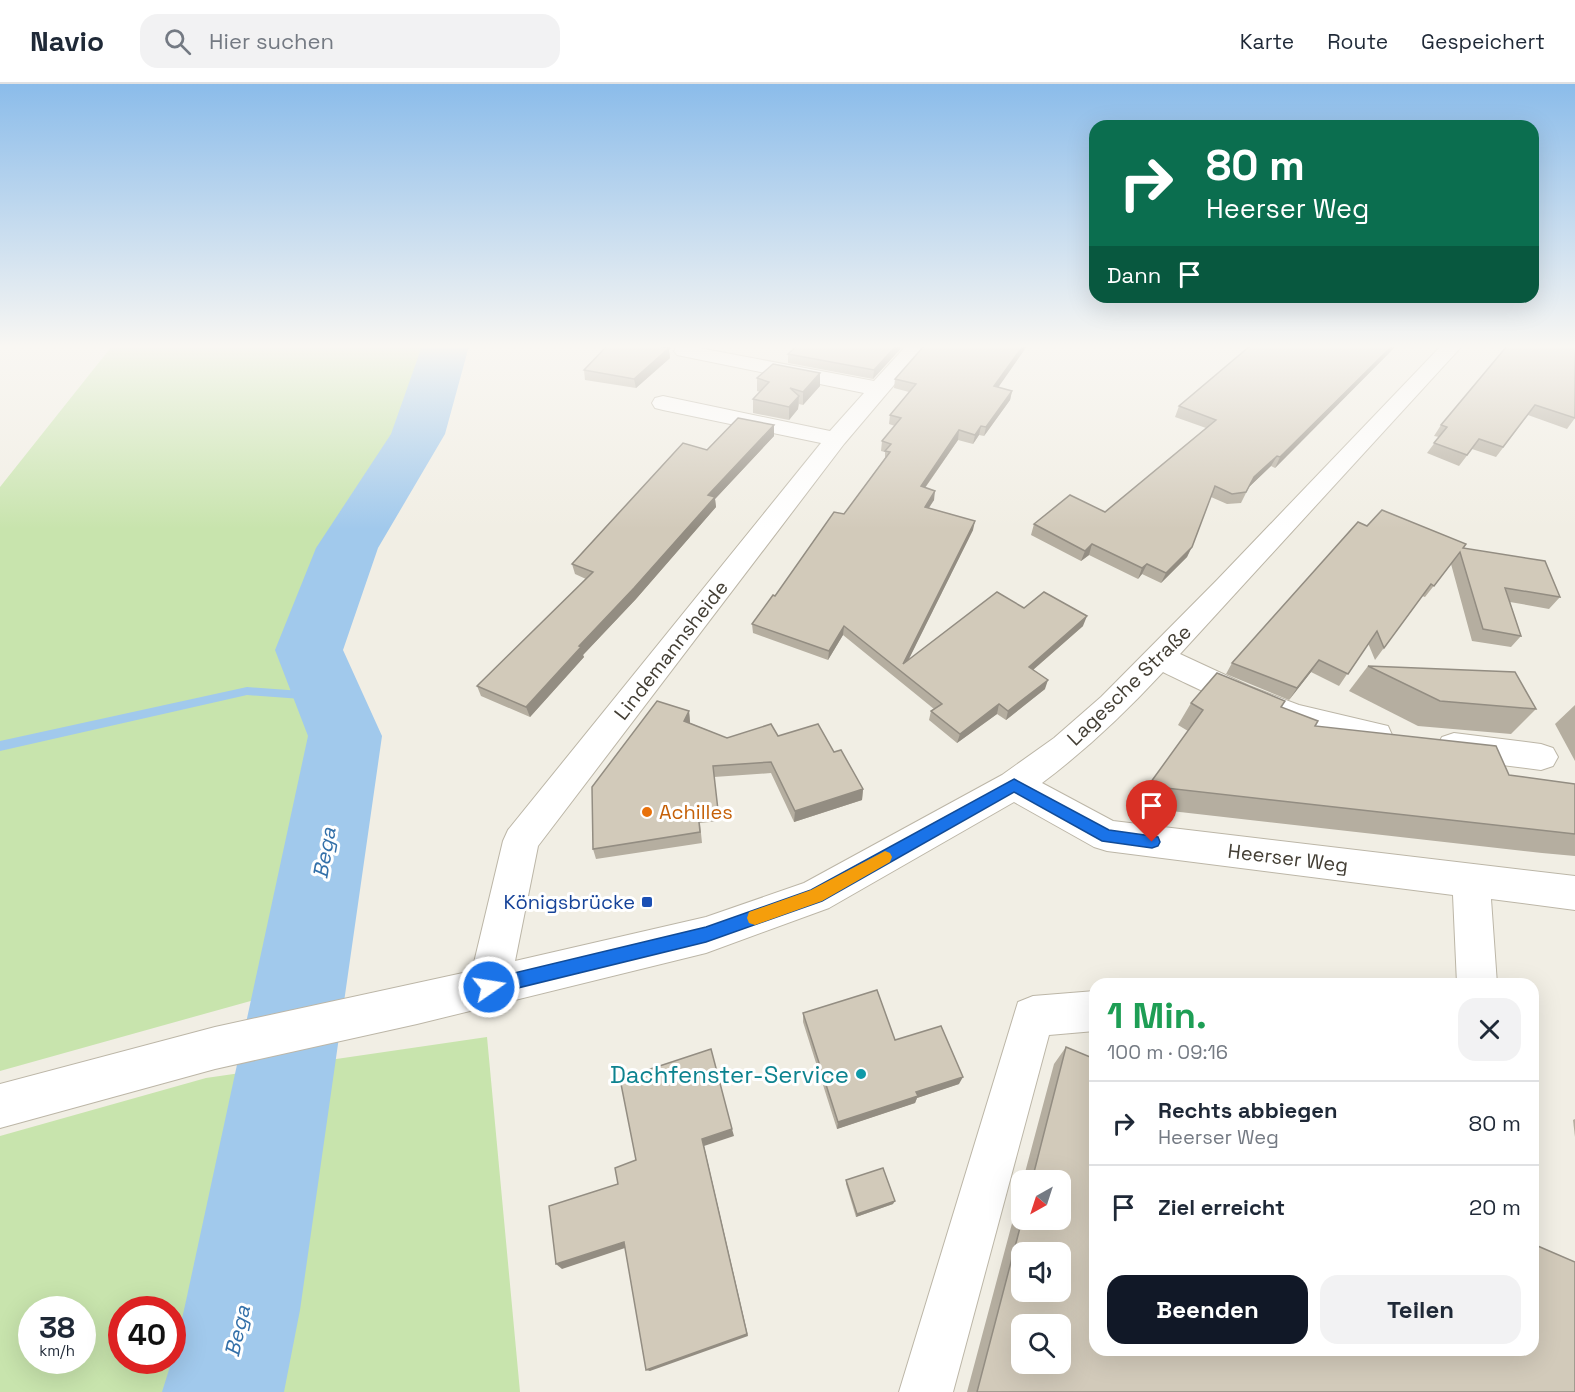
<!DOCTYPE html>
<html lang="de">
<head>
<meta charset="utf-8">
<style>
  body { margin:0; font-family:"Space Grotesk",sans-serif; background:#f2f2f3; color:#1f2937; height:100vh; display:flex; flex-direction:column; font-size:22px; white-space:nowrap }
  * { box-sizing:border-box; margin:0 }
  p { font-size:20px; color:#747a83 }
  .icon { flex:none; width:33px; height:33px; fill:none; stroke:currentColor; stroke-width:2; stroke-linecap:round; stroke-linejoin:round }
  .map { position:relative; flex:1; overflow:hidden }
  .side { position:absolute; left:1089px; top:894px; width:450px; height:378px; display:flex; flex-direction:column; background:#fff; border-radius:18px; box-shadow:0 6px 24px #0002 }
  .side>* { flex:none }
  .banner { position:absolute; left:1089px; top:36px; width:450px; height:183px; border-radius:18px; box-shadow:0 6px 24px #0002; background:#0b6e4f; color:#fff; overflow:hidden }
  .needle { width:39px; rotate:219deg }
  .controls { position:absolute; left:1011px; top:1086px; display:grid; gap:12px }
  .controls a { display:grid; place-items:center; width:60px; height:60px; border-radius:12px; background:#fff; box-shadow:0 6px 24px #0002; font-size:30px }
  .speed { position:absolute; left:18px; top:1212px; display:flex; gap:12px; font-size:30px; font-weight:700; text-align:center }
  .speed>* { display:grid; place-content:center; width:78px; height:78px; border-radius:50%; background:#fff; box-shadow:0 6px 24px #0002; line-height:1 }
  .speed small { font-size:15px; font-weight:400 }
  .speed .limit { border:9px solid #d22; background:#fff; color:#111 }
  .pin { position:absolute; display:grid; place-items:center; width:51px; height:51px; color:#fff; margin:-62px -26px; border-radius:50% 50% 50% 0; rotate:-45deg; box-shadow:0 0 6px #0007 }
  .pin .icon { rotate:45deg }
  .me { position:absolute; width:66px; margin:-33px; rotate:77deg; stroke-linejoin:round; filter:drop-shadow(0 0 4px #0008) }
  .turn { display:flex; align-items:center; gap:21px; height:126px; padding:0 18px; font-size:27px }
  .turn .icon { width:78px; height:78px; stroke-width:2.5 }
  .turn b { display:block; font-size:42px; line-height:51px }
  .then { display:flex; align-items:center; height:57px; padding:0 18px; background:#0003; gap:12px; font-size:22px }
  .round { display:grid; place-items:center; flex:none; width:63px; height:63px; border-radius:18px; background:#f2f2f3 }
  .headline { display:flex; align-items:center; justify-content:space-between; height:102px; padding:0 18px }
  h1 { font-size:36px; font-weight:700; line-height:45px; color:#1e9e55 }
  .cta { display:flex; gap:12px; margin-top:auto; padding:12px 18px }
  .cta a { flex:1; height:69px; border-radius:18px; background:#111827; color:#fff; font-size:24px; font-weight:700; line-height:69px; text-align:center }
  .cta a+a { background:#f2f2f3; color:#1f2937 }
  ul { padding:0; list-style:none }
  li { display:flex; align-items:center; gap:18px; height:84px; padding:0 18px; border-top:2px solid #e0e1e3 }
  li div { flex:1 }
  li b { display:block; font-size:22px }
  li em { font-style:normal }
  header { display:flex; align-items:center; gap:36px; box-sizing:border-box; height:84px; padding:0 30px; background:#fff; border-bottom:2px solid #e0e1e3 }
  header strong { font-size:28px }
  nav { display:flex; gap:33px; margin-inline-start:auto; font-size:21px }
  .search { width:420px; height:54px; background:#f2f2f3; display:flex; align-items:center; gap:15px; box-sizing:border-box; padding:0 21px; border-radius:18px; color:#747a83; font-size:22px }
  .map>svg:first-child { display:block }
</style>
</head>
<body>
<header>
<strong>Navio</strong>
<div class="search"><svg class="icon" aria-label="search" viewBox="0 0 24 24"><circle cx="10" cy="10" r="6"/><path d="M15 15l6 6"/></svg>Hier suchen</div>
<nav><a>Karte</a><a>Route</a><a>Gespeichert</a></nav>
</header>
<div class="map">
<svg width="1575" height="1308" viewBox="0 0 1575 1308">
  <rect width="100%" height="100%" fill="#f1eee4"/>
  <g fill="#c8e4ad" fill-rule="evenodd">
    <path d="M112,262H430L405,353L330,467L288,572L321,666L279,909L0,987V403Z"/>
    <path d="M487,953L520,1308H0V1052L206,994ZM32,1226H82V1276H32ZM122,1226H172V1276H122Z"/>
  </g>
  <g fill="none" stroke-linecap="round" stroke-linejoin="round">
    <path fill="#a1c9ec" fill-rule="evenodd" d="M247,603L329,609L335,613L329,617L247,611L0,667V657Z"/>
    <path fill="#a1c9ec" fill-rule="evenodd" d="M422,262H469L445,350L378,464L343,566L382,652L300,1226L284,1308H162L172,1276L184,1226L308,652L275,566L316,464L391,350Z"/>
    <defs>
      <g id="minor">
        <path d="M678,262H700L699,264L874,297L906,262H927L844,360L538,762L515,877L706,833L804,799L1002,691L1054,654L1101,613L1217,496L1441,262H1462L1180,570L1249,602L1299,621L1388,642L1392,651L1388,660C1343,674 1207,610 1163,588C1125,629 1086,666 1042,699L1113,737L1575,792V826L1491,815L1497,900H1457L1453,811L1107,767L1094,763L1014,718L829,824L706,869L417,940L215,985L0,1044V1000L215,943L472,887L503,757L508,746L821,359L663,326L655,324L652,319L655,314L663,312L830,347L864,309L677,271L674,267Z"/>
        <path d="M1454,649L1541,660L1553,664L1558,673L1553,682L1541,686L1454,675L1442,671L1437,662L1442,653Z"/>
        <path d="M1095,907V947L1049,951L953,1308H899L1018,918L1033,912Z"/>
      </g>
    </defs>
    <use href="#minor" stroke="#bcb6a7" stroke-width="2"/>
    <use href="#minor" fill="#fff" fill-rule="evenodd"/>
  </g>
  <g fill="#b5aea0">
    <path d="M903,262L873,295L788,279V270Z"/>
    <path d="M924,262H1027L998,303L1012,307L1010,316L984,352L979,351L973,360L958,356L925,404L934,416L929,424L973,446L908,576L1024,524L1083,542L1033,586L1045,605L1006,636L997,630L957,659L929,636L931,627L934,625L843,551L828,576L753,549L752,540L844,430L885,374V368L881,367L882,357L895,342L889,340L890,331L909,308L894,304L895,295Z"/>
    <path d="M1396,262L1275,384L1271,382L1249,403L1241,419L1227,420L1211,413L1187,473L1161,499L1142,490L1138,495L1089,471L1081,477L1031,451L1034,440L1105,428L1206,344L1175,333L1179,322Z"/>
    <path d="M1507,262L1575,334L1567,345L1528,331L1496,373L1472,365L1459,382L1427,369L1439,353L1434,352L1441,341Z"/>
    <path d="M669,266L670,274L636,304L585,296L584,286Z"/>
    <path d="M757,294L820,302L803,321L799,320L798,325L789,336L753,329V315L760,308L757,307Z"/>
    <path d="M774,341V352L715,415L716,423L636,515L583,571L584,573L530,633L481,612L477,602L586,495L575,490L572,480L707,366Z"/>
    <path d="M1367,442L1463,464L1560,513L1549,525L1510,518L1521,552L1511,563L1472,557L1451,480L1425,513L1422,512L1375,576L1368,559L1339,602L1311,588L1289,616L1226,590L1232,579Z"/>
    <path d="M1368,582L1536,625L1511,650L1418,642L1349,607Z"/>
    <path d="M1191,619L1281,624L1315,642L1509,691L1575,700V772L1542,769L1136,723L1148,702L1188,647L1178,641Z"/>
    <path d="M1575,621V677L1555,640Z"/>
    <path d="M689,627L690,639L727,654L778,652L834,668L863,705L862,716L794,738L771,689L714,693L719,737L700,739L702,759L596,775L593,765Z"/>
    <path d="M803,929L895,956L959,1000L917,1014L915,1019L837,1045L803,938Z"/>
    <path d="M1066,963L1575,1308H967L1022,1102V1136L1060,1096H1023L1054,980Z"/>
    <path d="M1575,1035V1053L1573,1036Z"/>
    <path d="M846,1096L893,1120L856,1133L846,1100Z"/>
  </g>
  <g fill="#938d82">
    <path d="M663,262H673L669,266L670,274L636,304L634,295Z"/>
    <path d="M896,262H903L873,295L874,286Z"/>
    <path d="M1023,262H1027L993,311L994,302Z"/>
    <path d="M1392,262H1396L1275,384L1280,373Z"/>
    <path d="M820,289V302L803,321V308Z"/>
    <path d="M1012,307L1010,316L984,352L986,343Z"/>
    <path d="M799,312L798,325L789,336V323Z"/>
    <path d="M774,341V352L715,415L716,423L636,515L583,571L584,573L530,633L526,623L708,411Z"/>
    <path d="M981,342L979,351L973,360L975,351Z"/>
    <path d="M959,346L958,356L919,412L921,402Z"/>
    <path d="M1277,372L1271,382L1249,403L1241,419L1254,393Z"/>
    <path d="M935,407L934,416L923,432L925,423Z"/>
    <path d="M975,437L973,446L902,589L903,580Z"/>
    <path d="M1092,460L1089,471L1081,477L1085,467Z"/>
    <path d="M1192,463L1187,473L1161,499L1166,489Z"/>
    <path d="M1147,480L1142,490L1138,495L1142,484Z"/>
    <path d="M1087,532L1083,542L1026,592L1029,583Z"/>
    <path d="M844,542L843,551L828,576L829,567Z"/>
    <path d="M1319,576L1311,588L1289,616L1297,604Z"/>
    <path d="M1048,596L1045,605L1006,636L1008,627Z"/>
    <path d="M999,620L997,630L957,659L960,650Z"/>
    <path d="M689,627L690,638L686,649L684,637Z"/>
    <path d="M863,705L862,716L794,738L795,727Z"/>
    <path d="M963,993L959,1000L917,1014L915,1019L837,1045L838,1038L916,1008Z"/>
    <path d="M732,1045L734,1052L704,1062L748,1252L650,1287L646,1286L702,1055Z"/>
    <path d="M895,1117L893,1120L856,1133L857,1130Z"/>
    <path d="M624,1158L628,1163L562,1185L556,1180Z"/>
  </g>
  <g fill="#d2caba" stroke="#938d82" stroke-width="1.5" fill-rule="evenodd">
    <path d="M607,262H663L662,263L669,264L634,295L584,286Z"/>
    <path d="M797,262H896L874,286L788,270Z"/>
    <path d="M924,262H1023L994,302L1012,307L986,343L981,342L975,351L959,346L921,402L935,407L925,423L975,437L903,580L997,508L1024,524L1044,508L1087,532L1029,583L1048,596L1008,627L999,620L960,650L931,627L942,620L844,542L829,567L752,540L773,511L775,512L834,428L844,430L890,368L885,367L891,360L882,357L901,334L890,331L916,300L895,295Z"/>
    <path d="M1250,262H1392L1280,373L1277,372L1254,393L1246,408L1232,410L1215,402L1192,463L1166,489L1147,480L1142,484L1092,460L1085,467L1034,440L1070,411L1105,428L1216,336L1179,322Z"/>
    <path d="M1507,262H1575V334L1535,321L1503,363L1479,355L1467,371L1434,359L1447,343L1441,341Z"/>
    <path d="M773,280L820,289L803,308L790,304L799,312L789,323L753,315L769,298L757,294Z"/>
    <path d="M738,334L774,341L708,411L715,413L634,504L579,562L581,563L526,623L477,602L593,488L572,480L683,359L707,366Z"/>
    <path d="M1382,426L1466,460L1463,464L1545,477L1560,513L1505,504L1521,552L1483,545L1460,468L1434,502L1431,500L1384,564L1377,547L1348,590L1319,576L1297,604L1232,579L1358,438L1367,442Z"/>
    <path d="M1368,582L1515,588L1536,625L1440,617Z"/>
    <path d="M1217,589L1285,617L1281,623L1318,637L1315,642L1496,662L1509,691L1575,700V750L1148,702L1203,626L1191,619Z"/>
    <path d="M657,617L689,627L684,637L727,654L771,640L778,652L818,640L834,668L841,666L863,705L795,727L771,678L713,682L718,726L698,728L700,748L593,765L592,703Z"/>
    <path d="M877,906L895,956L941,942L963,993L916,1008L918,1012L838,1038L803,929Z"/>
    <path d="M1066,963L1095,975V1266H1533V1160L1575,1178V1308H977L1022,1136H1060V1096H1032ZM1022,1168H1060V1208H1022ZM1022,1240H1060V1280H1022Z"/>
    <path d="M711,965L732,1045L702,1055L747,1250L646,1286L624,1158L556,1180L549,1122L618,1100L615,1084L636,1076L620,995Z"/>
    <path d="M883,1084L895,1117L857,1130L846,1096Z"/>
  </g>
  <linearGradient id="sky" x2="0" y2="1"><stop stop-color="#8bbcea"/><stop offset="0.59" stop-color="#f9f7f3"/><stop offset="1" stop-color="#f9f7f3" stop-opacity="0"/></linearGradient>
  <rect width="1575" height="445" fill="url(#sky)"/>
  <path fill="#1a73e8" stroke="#114b97" stroke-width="1.5" d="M1014,695L1109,746L1152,752L1158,753L1160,758L1158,762L1152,764L1102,757L1014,708L822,817L706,858L489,911L483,908L480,903L483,897L489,895L706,843L811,806Z"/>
  <path fill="#f59e0b" d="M885,767L890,769L892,773L890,778L822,817L755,841L749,839L747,834L749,828L811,806Z"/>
  <circle fill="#e8710a" stroke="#fff" stroke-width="2" cx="647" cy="728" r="6"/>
  <rect fill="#1a4fb4" stroke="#fff" stroke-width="2" x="641" y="812" width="12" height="12" rx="3"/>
  <circle fill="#0f9aa8" stroke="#fff" stroke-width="2" cx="861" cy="990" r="6"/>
  <g text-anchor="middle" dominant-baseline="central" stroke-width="6" stroke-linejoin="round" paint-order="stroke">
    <g font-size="20" fill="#433e34" stroke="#fff">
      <text transform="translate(671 566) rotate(-52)">Lindemannsheide</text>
      <text transform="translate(1129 601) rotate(-44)">Lagesche Straße</text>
      <text transform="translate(1288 774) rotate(7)">Heerser Weg</text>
    </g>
    <g font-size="20" fill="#c56008" stroke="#fff" text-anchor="start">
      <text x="659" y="728">Achilles</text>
    </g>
    <g font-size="20" fill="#164399" stroke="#fff" text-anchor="end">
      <text x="635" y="818">Königsbrücke</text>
    </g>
    <g font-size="21" font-style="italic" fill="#3370a9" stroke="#fff">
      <text transform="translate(324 769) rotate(-80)">Bega</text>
      <text transform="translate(237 1247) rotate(-77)">Bega</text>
    </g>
    <g font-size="24" fill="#0d838f" stroke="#fff" text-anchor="end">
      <text x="849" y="990">Dachfenster-Service</text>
    </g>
  </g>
</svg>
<div class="controls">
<a><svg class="needle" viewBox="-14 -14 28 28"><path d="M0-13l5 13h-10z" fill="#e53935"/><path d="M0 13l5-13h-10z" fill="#747a83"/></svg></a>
<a><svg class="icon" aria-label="sound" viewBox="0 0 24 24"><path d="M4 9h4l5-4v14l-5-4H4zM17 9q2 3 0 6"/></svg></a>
<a><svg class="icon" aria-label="search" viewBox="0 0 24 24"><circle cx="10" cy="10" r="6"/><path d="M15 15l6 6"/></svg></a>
</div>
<div class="speed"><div>38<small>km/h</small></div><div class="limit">40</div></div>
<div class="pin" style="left:1152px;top:758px;background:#d93025"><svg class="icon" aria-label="arrive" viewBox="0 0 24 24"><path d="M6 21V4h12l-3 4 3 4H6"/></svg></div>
<svg class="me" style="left:489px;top:903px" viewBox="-20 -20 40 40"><circle r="17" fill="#1a73e8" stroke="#fff" stroke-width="3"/><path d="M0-11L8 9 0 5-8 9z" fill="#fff"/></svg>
<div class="banner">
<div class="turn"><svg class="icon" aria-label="right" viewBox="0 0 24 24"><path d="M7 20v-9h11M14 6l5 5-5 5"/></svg><div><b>80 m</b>Heerser Weg</div></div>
<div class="then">Dann<svg class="icon" aria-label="arrive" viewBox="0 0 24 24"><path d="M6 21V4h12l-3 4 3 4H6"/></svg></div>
</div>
<section class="side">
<div class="headline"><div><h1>1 Min.</h1><p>100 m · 09:16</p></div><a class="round"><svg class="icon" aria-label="close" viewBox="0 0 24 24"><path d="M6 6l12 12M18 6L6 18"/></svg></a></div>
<ul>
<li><svg class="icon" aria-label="right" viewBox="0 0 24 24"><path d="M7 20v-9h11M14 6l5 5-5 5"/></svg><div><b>Rechts abbiegen</b><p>Heerser Weg</p></div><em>80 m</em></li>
<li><svg class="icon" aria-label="arrive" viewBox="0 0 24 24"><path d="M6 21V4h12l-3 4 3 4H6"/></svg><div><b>Ziel erreicht</b></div><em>20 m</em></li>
</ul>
<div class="cta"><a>Beenden</a><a>Teilen</a></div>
</section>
</div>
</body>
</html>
